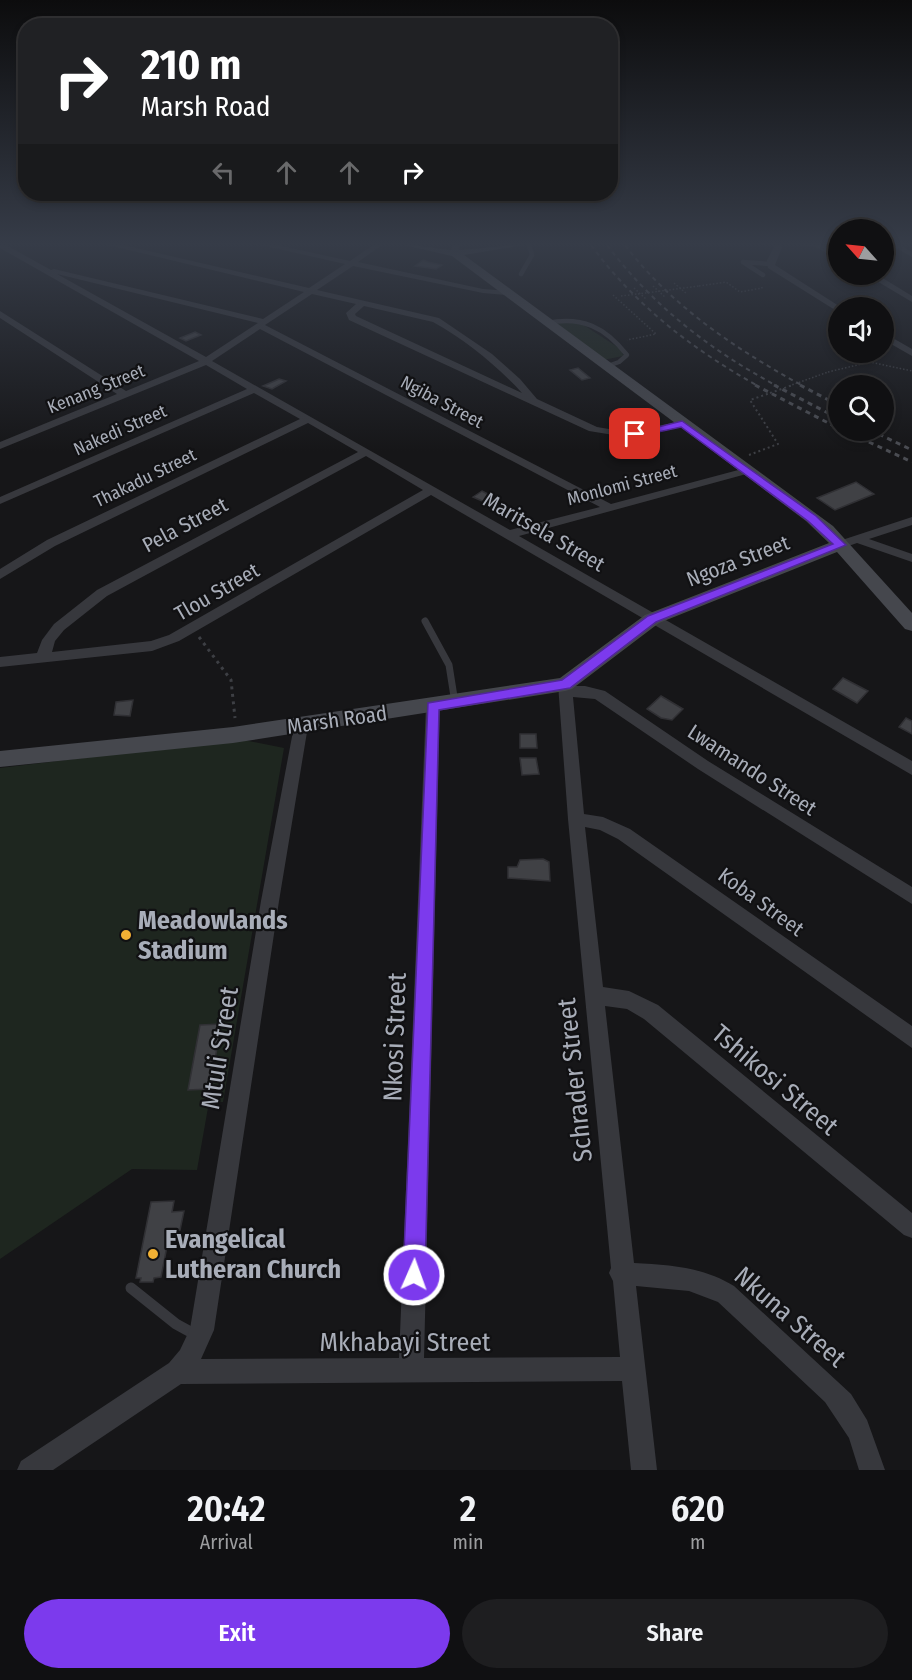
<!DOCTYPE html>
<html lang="en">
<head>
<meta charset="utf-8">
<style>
  body { margin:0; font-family:"Fira Sans Condensed",sans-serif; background:#1e1e20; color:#f1f3f6; height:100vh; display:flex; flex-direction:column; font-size:22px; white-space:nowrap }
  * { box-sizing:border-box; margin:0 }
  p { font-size:20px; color:#9c9d9f }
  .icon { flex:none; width:33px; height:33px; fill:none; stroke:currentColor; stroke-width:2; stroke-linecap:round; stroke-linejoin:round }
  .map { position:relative; height:1470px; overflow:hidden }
  .sheet { display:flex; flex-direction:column; background:#101012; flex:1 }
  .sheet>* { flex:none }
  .guide { position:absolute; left:18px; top:18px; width:600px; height:183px; border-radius:24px; box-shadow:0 3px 9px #0003,0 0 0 2px #303032; background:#202124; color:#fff; overflow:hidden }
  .needle { width:39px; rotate:297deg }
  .controls { position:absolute; left:828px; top:219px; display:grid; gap:12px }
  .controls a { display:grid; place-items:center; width:66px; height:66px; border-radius:50%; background:#101012; box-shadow:0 3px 9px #0003,0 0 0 2px #303032; font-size:30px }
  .pin { position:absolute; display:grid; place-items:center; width:51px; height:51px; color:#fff; margin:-26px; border-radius:12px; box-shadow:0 3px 9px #0006 }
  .me { position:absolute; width:66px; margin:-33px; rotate:2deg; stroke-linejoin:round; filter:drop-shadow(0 0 4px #0008) }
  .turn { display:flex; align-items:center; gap:21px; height:126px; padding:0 24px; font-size:27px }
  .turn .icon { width:78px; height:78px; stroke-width:2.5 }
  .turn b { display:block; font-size:42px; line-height:51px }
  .lanes { display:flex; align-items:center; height:57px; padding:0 24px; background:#0003; justify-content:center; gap:30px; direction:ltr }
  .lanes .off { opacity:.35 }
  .eta { display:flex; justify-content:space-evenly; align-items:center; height:102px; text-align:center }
  .eta b { font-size:36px; font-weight:600; line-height:42px }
  .action { display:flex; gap:12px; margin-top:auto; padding:12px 24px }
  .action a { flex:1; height:69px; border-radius:36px; background:#7c3aed; color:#fff; font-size:24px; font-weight:600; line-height:69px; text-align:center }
  .action a+a { background:#1e1e20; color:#f1f3f6 }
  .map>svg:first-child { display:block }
</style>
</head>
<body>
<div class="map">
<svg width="912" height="1470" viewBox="0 0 912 1470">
  <rect width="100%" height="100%" fill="#161618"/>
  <g fill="#1e261f">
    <path d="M560,322H579L622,350L623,356L603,360L556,326Z"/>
    <path d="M239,739L284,748L223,1102H209L197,1170L132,1169L0,1259V768Z"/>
  </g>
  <g fill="#404145" stroke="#303034" stroke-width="1.5">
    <path d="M423,260L428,262L442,265L436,269L415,266Z"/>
    <path d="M195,332L201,335L186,341L180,338Z"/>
    <path d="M578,368L590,378L582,380L570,370Z"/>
    <path d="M279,379L286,381L272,389L263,386Z"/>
    <path d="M856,482L874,494L835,510L817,498Z"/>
    <path d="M482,491L497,499L489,504L473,497Z"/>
    <path d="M843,678L868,691L857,703L833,689Z"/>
    <path d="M661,696L683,709L672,720L661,718L647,709Z"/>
    <path d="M133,700L130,716L114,715L116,702Z"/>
    <path d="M906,718L912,721V734L899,727Z"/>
    <path d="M520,734H536L537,748H520Z"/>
    <path d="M520,758H536L539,774L522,775Z"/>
    <path d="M543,859L549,862L550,881L508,878V867H517L520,860Z"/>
    <path d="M221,1024L210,1089L188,1090L200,1025Z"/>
    <path d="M174,1201L172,1212L184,1211L180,1230L170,1231L161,1277L154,1278L153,1282H140L141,1278H136L151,1202Z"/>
  </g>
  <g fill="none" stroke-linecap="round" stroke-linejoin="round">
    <g stroke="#3d3f44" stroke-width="1.5" stroke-dasharray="1.5 2" stroke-linecap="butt">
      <path d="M674,283L687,294"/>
      <path d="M653,286L665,297"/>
      <path d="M699,286L726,282L740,292L762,288L761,285"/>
      <path d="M634,288L646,299"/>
      <path d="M613,295L656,334L627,340"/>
      <path d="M828,372L870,362L912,371"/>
    </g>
    <path stroke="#3d3f44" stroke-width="2" stroke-dasharray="2 3" stroke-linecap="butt" d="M749,455L778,444L750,400L770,393"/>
    <path stroke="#3d3f44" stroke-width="3" stroke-dasharray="3 4.5" stroke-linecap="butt" d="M199,637L231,680L235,718"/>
    <g stroke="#37383d" stroke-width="4.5">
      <path d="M521,274L532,255L529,245"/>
      <path d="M763,275L743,262L770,264"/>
      <path d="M547,323C582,316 605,327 627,355L619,362L605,367"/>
    </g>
    <path stroke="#37383d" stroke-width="7" d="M425,621L449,665L455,703"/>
    <path stroke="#37383d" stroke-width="11" d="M131,1288L176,1324L198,1336"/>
    <g fill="#37383d" fill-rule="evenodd">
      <path d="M0,245H6L51,270L54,269L263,319L304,292L108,245H123L309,288L345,264L261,245H277L350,261L373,245H382L358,262L483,289L509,291V295H506L483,293L353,266L317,290L439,318L492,354L520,379L537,399L597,427L615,430H637L682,421L687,424L686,426L626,437L589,431L349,320L346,313L356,304L312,294L265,325L611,504L742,469H750V473L519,536L912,761V775L431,495L179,641L152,651L0,667V657L37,653L42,640L54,624L97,590L358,452L308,423L55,546L0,579V569L47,540L300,419L254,393L0,504V497L247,389L206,365L0,449V442L117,394L0,318V311L126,391L199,361L0,248ZM57,274L258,323L206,357ZM364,306L433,322C466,340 496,365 522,393L356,316L355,314ZM260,329L600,507L510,530L212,361ZM366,456L423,490L169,635L151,641L52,652L55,641L64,630L107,596Z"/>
      <path d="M452,245H460L458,255L451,253Z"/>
      <path d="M775,245H783L775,265L842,308L835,310L768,268L767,260Z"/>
      <path d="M801,245H836L826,247L838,254V259L816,247Z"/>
      <path d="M891,245H900L912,252V257Z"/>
      <path d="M865,274H876L912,296V302Z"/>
      <path d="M884,333L912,349V356L884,340Z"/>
      <path d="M912,517V525L869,539L912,554V562L857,543L840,549L834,545L836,542Z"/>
      <path d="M565,679L570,680L572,686H585L605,691L708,761L912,887V904L698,769L595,699L573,697L584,814L603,817L630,829L912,1026V1048L618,839L600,830L585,827L603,987L629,991L658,1005L912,1213V1238L904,1235L644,1019L627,1009L605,1006L634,1263C670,1265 703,1267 734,1286L851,1394L867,1420L885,1470H859L849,1438L825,1402L718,1302L689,1291L636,1286L657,1470H631L622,1381L181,1384L53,1470H17L21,1461L169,1363L180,1350L190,1329L261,901L294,726L301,720L308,726L279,901L214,1330L201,1359L399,1358L426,706L433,701L440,706L424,1358L620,1357L613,1281L609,1273L611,1268L568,819L558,684Z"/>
    </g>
    <path fill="#45474d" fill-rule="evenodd" d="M404,245C422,245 440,250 457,250C479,249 501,245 524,245L464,255L833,526L912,613V631L905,629L837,552L659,623L572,689L565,691L233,743L0,767V751L233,727L560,678L645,615L829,543L806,521L452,256Z"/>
    <g stroke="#4a4c52" stroke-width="2" stroke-dasharray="4.5 4" stroke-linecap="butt">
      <path d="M591,245C636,306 692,349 758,386"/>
      <path d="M607,245C653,306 710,350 777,386"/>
      <path d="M625,245C672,307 736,349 803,386"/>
    </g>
    <g stroke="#4a4c52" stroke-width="3" stroke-dasharray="5 4.5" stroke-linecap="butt">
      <path d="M755,385L838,428"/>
      <path d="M774,385L828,413"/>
      <path d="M800,385L838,405"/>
      <path d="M843,430L912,462"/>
      <path d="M870,430L912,450"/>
    </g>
    <g stroke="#3d3f44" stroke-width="1.5" stroke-dasharray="1.5 2" stroke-linecap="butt">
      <path d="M638,294L699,286"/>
      <path d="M621,296L637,294"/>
      <path d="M789,386L828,372"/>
    </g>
    <path stroke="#3d3f44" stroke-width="2" stroke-dasharray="2 3" stroke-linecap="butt" d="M770,393L793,385"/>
  </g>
  <linearGradient id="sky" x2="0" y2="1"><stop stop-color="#0c0c0d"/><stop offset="0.54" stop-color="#363c48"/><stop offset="1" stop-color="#363c48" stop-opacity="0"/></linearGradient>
  <rect width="912" height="451" fill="url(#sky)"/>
  <path fill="#7c3aed" stroke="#51269a" stroke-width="1.5" d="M682,421L816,516L846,545L656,622L570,688L439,710L425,1275L421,1283L414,1286L407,1283L403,1275L428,703L562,680L648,616L833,544L808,521L681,427L635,437L630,434Z"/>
  <g fill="#f2b134" stroke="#111113" stroke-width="2">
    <circle cx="126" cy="935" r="6"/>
    <circle cx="153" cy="1254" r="6"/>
  </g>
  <g text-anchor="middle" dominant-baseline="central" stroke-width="4.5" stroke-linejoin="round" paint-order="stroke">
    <g font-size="18" fill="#a8adb8" stroke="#111113">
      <text transform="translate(96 389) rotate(-22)">Kenang Street</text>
      <text transform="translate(442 402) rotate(28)">Ngiba Street</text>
      <text transform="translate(120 430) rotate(-24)">Nakedi Street</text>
      <text transform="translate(145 478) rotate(-26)">Thakadu Street</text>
      <text transform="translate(622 485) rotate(-15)">Monlomi Street</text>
    </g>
    <g font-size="21" fill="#a8adb8" stroke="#111113">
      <text transform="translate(185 525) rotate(-28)">Pela Street</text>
      <text transform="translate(544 532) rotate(30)">Maritsela Street</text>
      <text transform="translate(738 561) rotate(-21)">Ngoza Street</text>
      <text transform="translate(217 592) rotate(-30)">Tlou Street</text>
      <text transform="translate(337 720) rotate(-8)">Marsh Road</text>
      <text transform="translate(752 770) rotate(33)">Lwamando Street</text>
      <text transform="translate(761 902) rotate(36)">Koba Street</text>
    </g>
    <g font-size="26" font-weight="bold" fill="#a8adb8" stroke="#111113" text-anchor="start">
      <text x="138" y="920">Meadowlands<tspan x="138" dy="30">Stadium</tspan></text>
      <text x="165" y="1239">Evangelical<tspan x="165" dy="30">Lutheran Church</tspan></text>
    </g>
    <g font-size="26" fill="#a8adb8" stroke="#111113">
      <text transform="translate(395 1037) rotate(-88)">Nkosi Street</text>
      <text transform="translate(220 1048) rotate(-81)">Mtuli Street</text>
      <text transform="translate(575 1080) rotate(-96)">Schrader Street</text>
      <text transform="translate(775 1080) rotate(40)">Tshikosi Street</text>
      <text transform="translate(790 1317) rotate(41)">Nkuna Street</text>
      <text x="405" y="1342">Mkhabayi Street</text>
    </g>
  </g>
</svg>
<div class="controls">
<a><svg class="needle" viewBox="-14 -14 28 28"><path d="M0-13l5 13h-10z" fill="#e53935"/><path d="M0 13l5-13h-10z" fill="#9c9d9f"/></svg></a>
<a><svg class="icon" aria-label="sound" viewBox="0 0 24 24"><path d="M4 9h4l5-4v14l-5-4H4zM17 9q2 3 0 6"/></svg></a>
<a><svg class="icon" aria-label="search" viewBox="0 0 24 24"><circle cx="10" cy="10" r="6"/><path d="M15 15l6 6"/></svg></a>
</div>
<div class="pin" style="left:635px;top:434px;background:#d93025"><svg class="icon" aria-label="arrive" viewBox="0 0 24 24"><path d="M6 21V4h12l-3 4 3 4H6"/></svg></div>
<svg class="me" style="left:414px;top:1275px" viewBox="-20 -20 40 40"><circle r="17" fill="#7c3aed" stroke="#fff" stroke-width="3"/><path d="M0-11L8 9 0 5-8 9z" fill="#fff"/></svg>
<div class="guide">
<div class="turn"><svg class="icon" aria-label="right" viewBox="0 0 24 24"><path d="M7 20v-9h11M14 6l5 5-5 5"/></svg><div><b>210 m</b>Marsh Road</div></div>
<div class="lanes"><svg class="icon off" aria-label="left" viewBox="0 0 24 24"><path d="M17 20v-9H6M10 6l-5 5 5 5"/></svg><svg class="icon off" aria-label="ahead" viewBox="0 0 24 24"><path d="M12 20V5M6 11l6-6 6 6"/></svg><svg class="icon off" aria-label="ahead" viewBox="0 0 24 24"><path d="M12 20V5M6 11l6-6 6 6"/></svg><svg class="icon" aria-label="right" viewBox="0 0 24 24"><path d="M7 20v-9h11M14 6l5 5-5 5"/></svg></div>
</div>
</div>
<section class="sheet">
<div class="eta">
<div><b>20:42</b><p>Arrival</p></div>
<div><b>2</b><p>min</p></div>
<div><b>620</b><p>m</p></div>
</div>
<div class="action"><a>Exit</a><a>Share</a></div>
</section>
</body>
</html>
